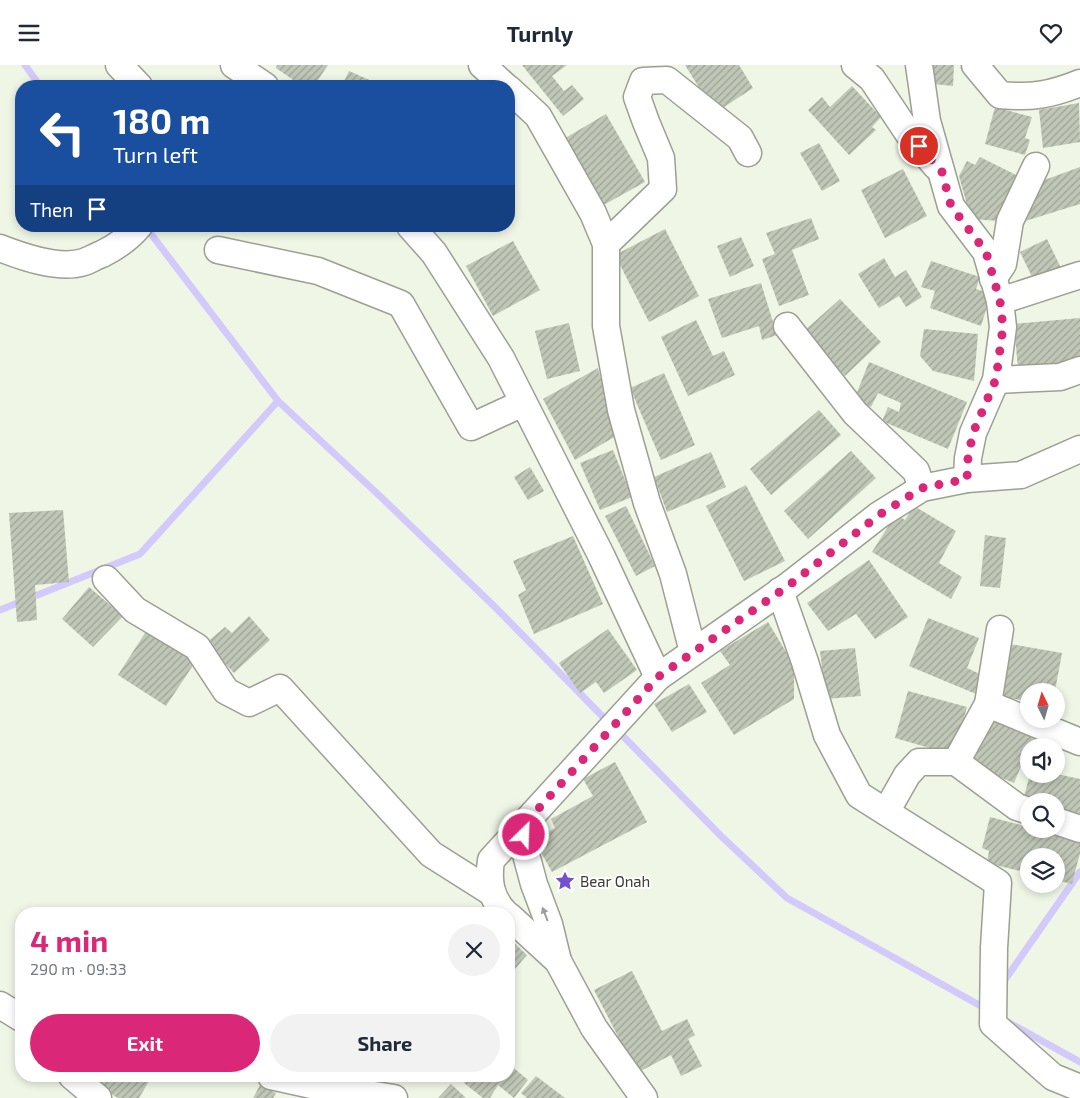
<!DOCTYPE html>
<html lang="en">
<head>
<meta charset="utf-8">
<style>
  body { margin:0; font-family:"Exo 2",sans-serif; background:#f2f2f3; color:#1f2937; height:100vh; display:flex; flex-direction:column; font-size:19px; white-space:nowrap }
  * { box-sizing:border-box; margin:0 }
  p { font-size:16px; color:#747a83 }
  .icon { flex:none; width:28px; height:28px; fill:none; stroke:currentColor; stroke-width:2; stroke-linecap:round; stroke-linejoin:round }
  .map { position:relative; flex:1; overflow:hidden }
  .details { position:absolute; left:15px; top:842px; width:500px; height:175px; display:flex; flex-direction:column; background:#fff; border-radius:20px; box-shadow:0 2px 8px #0003 }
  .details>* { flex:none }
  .banner { position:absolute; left:15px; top:15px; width:500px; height:152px; border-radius:20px; box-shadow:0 2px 8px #0003; background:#1a4fa0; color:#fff; overflow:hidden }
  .needle { width:32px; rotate:355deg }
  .fabs { position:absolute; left:1020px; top:618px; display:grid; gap:10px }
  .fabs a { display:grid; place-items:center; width:45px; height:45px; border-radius:50%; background:#fff; box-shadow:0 2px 8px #0003; font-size:25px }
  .pin { position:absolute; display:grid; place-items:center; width:42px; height:42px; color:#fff; margin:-21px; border:2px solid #fff; border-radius:50%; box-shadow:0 1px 5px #0007 }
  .me { position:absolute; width:55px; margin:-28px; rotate:24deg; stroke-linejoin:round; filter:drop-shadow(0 0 4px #0008) }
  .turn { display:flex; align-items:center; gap:18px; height:105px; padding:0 15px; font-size:22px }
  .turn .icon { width:65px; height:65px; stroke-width:2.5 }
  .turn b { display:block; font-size:35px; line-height:42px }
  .then { display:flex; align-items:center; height:48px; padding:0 15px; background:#0003; gap:10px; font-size:19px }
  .round { display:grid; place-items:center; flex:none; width:52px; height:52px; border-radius:26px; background:#f2f2f3 }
  .summary { display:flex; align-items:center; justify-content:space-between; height:85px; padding:0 15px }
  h1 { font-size:30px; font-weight:700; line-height:38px; color:#db2777 }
  .action { display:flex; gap:10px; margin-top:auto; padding:10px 15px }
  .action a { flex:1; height:58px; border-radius:30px; background:#db2777; color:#fff; font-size:20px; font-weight:700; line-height:58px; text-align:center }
  .action a+a { background:#f2f2f3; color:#1f2937 }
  header { display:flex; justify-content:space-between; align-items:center; height:65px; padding:0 15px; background:#fff; font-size:22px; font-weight:700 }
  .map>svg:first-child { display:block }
</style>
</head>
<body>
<header><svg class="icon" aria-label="menu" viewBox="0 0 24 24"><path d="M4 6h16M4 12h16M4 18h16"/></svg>Turnly<svg class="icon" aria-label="heart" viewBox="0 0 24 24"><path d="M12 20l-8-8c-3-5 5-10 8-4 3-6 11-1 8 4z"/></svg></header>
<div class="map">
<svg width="1080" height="1033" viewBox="0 0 1080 1033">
  <defs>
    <pattern id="building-hatch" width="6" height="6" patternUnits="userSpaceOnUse" patternTransform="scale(1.25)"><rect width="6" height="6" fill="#c0c7b7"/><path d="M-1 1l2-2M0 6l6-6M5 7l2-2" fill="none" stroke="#9da396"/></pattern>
  </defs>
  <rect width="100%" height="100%" fill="#eff6e6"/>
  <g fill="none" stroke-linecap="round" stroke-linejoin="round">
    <g stroke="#d1cafb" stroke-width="7">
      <path d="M25,0L40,21"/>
      <path d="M145,161L278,336L383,434L496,543L609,658"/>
      <path d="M0,545L140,489L278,336"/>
      <path d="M617,665L721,771L787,833L988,945"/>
      <path d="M1002,919L1080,807"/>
      <path d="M1006,956L1080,997"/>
    </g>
  </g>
  <g fill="url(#building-hatch)">
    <path d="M277,0H328L314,21H302L276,3Z"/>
    <path d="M522,0H567L552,11L564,26L572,20L584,34L563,51Z"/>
    <path d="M685,0H739L753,23L715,48Z"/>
    <path d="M926,0H954L953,21L924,18Z"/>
    <path d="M349,6L383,21H342Z"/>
    <path d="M852,21L881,52L872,62L876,65L849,90L808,45L822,32L830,42Z"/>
    <path d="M1079,38L1080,77L1043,83L1039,45Z"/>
    <path d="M995,42L1032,52L1025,73L1030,75L1025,90L985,79Z"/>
    <path d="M606,49L645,117L600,142L562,75Z"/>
    <path d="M819,78L840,116L822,126L800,88Z"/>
    <path d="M980,92L1022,113L999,156L971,154L959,111L967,96L975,100Z"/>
    <path d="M1080,102V139L1022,157L1039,117Z"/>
    <path d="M903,104L927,151L885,173L861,125Z"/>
    <path d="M811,153L819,174L792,185L809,230L779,241L762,194L775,189L766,168Z"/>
    <path d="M665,164L699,231L649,257L615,190Z"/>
    <path d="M741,172L754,201L730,212L717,181Z"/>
    <path d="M1047,174L1061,203L1034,216L1020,187Z"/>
    <path d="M513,176L540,225L493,251L466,201Z"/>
    <path d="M884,193L895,212L906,205L922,232L906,242L899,231L879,243L858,209Z"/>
    <path d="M931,196L980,212L976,224L991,229L981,261L930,243L935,226L921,222Z"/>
    <path d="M761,218L777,270L762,275L759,261L722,273L708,234Z"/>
    <path d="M840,234L881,277L845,311L804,266Z"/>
    <path d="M1080,253V299L1018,304L1014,259Z"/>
    <path d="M696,255L713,291L724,286L735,310L688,331L661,272Z"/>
    <path d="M569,258L580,306L547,314L535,266Z"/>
    <path d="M924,264L978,269L974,316L933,306L920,291Z"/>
    <path d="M869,297L967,337L948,384L882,356L888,342L899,347L901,338L878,328L871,342L854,335Z"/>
    <path d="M598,303L616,371L575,395L543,334Z"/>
    <path d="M664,308L695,380L661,395L630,323Z"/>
    <path d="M819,345L841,370L771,430L750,404Z"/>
    <path d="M613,385L632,432L600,445L580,398Z"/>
    <path d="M851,386L876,413L808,474L784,446Z"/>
    <path d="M711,387L726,422L667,447L654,412Z"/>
    <path d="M530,402L544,426L528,435L514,412Z"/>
    <path d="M746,420L785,496L744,516L706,441Z"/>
    <path d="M626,441L655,501L636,511L605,451Z"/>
    <path d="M914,441L956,466L939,498L962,512L951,534L872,487L896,449L905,455Z"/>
    <path d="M63,445L69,517L35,520L37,555L17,557L9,448Z"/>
    <path d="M985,470L1006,473L1000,523L980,521Z"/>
    <path d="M573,471L603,539L534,569L518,530L526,525L513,496Z"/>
    <path d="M869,495L908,552L875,574L856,549L828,566L807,538Z"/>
    <path d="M89,522L123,551L93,582L62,554Z"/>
    <path d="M249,551L270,575L234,608L206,578L225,562L232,568Z"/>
    <path d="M928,553L979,573L967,603L982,610L976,629L909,601Z"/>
    <path d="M768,557L794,600V634L734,670L701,618L730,600L720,586Z"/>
    <path d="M608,564L637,605L604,628L596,617L580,628L559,598Z"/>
    <path d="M147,565L196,596L166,641L118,610Z"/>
    <path d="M1010,579L1062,588L1055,626H1029V636L1000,632Z"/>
    <path d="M855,583L861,631L826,634L820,586Z"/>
    <path d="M689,619L707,647L672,667L654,639Z"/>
    <path d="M908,626L967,642L954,690L895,673Z"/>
    <path d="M988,653L1049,680V681H1029V693L1025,692L1014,718L968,699Z"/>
    <path d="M615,697L647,757L552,807L534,775L555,763L551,754L593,731L583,714Z"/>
    <path d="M1030,709H1057L1080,714V752L1056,746V736H1029L1022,739Z"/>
    <path d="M990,752L1029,762V764H1035L1080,775V788L1072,819L1056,815V791H1029V808L987,798L989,786L982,783Z"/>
    <path d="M509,873L527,890L509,911Z"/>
    <path d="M632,906L662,966L687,954L695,970L688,974L702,1001L681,1011L671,990L637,1008L594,925Z"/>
    <path d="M509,999L528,1015L514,1033L498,1020L490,1033H483L464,1018L469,1011H509Z"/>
    <path d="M91,1011H152L139,1033H118L89,1016Z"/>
    <path d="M536,1011L565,1033H527L521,1028Z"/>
    <path d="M451,1019L466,1033H438Z"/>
    <path d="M260,1020L276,1028L273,1033H253Z"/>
  </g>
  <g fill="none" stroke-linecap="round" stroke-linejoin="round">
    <defs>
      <g id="minor">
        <path d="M119,0L139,21"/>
        <path d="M234,0L265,21"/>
        <path d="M482,0L505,21"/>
        <path d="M855,0L872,14L908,68L936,101"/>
        <path d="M919,0L927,56L951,141L986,187L1000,236L1003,262L996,315L973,368L968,393L967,414"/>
        <path d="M975,0L1000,30C1032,33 1050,30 1080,18"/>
        <path d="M509,24L538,51L593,148L606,179V261L621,345L647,438L673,509L693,587"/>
        <path d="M410,161L434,188L501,293L601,490L658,612"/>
        <path d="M606,179L663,124L661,93L646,57L637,32L643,16L667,15L740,73L748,88"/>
        <path d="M0,183C23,192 59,205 84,197C90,195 96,191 102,189C116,182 129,173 139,161"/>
        <path d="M218,185L318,206L401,239L471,362L523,338"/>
        <path d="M993,214L1003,199L1010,156L1036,101"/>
        <path d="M1000,236L1080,210"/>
        <path d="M787,261L855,348L916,406L922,423"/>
        <path d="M996,315L1060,312L1080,305"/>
        <path d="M106,514L135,545L197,582L226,626L249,638L280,623L431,789L491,827"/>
        <path d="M780,526L805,597L827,670L859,730L998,818L994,883L993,959L1053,1012L1080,1023"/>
        <path d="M988,639L1080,677"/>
        <path d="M956,697L988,639L1000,564"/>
        <path d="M886,747L907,710L919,697H956L1017,742L1029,746"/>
        <path d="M529,754L524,770V782L534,819L549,859L558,896L594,963L644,1033"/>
        <path d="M1056,756L1080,764"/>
        <path d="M506,849C490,833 488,816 491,795L658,612L788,521L879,450L922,423L967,414L1021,410L1080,384"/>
        <path d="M509,851L558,896"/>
        <path d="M0,940L21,953"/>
        <path d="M72,1011L98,1033"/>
        <path d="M271,1011L316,1021L394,1033"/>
      </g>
    </defs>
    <use href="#minor" stroke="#9ba192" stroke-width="29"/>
    <use href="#minor" stroke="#fff" stroke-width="26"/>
  </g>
  <defs><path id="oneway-solid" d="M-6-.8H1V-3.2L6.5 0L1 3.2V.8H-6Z" transform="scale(1.25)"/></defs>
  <use fill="#9d9e9b" href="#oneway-solid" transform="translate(545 849) rotate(-111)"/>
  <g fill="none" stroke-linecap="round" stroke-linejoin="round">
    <path stroke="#db2777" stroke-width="9" stroke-dasharray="0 16.2" d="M524,770L529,754L658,612L788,521L879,450L922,423L967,414L968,393L973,368L996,314L1003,262L1000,236L986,187L951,141L942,107L919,81"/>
  </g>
  <defs>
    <symbol id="sight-bare" viewBox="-9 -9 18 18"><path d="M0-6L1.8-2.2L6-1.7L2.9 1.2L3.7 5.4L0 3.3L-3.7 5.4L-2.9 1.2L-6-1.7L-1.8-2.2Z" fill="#7353cd" stroke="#fff" stroke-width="2.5" paint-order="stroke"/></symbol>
  </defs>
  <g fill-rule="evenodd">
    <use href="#sight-bare" x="551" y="802" width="28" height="28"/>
  </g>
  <g text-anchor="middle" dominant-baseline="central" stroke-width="4" stroke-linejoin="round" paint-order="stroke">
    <g font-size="15" fill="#3b3e37" stroke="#fff" text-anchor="start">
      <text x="580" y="816">Bear Onah</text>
    </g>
  </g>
</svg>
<div class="fabs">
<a><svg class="needle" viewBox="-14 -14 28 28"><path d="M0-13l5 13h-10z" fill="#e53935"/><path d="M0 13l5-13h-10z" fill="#747a83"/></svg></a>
<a><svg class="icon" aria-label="sound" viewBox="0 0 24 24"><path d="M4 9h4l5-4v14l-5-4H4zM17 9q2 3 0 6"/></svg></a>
<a><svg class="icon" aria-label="search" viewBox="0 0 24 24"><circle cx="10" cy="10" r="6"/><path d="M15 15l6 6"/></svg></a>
<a><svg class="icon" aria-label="layers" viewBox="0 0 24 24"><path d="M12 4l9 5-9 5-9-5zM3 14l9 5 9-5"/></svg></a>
</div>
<div class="pin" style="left:919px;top:81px;background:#d93025"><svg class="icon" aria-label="arrive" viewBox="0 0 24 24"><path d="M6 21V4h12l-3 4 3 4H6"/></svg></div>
<svg class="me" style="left:524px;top:770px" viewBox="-20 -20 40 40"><circle r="17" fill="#db2777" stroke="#fff" stroke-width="3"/><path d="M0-11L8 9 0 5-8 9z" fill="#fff"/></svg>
<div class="banner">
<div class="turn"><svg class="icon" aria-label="left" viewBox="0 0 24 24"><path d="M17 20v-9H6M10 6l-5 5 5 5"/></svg><div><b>180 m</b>Turn left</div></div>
<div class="then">Then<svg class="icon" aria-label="arrive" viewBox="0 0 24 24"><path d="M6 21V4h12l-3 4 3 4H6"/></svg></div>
</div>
<section class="details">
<div class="summary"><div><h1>4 min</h1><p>290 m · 09:33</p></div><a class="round"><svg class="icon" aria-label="close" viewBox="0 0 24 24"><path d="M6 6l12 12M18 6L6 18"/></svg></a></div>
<div class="action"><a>Exit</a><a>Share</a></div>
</section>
</div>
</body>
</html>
